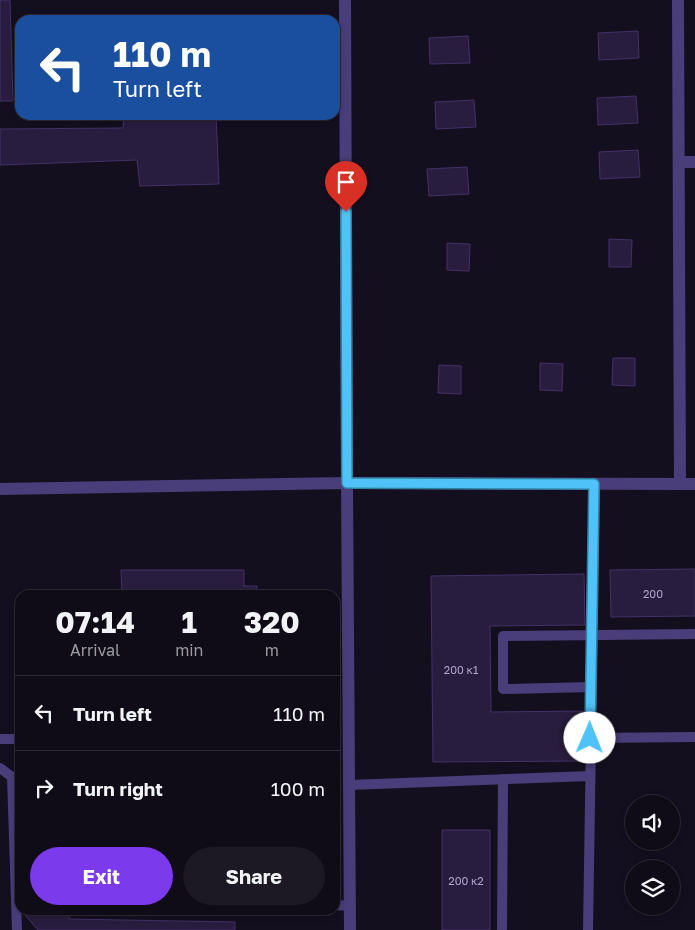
<!DOCTYPE html>
<html lang="en">
<head>
<meta charset="utf-8">
<style>
  body { margin:0; font-family:"Golos Text",sans-serif; background:#1d1924; color:#f1f3f6; height:100vh; display:flex; flex-direction:column; font-size:19px; white-space:nowrap }
  * { box-sizing:border-box; margin:0 }
  p { font-size:16px; color:#9b9ba1 }
  .icon { flex:none; width:28px; height:28px; fill:none; stroke:currentColor; stroke-width:2; stroke-linecap:round; stroke-linejoin:round }
  .map { position:relative; flex:1; overflow:hidden }
  .details { position:absolute; left:15px; top:590px; width:325px; height:325px; display:flex; flex-direction:column; background:#0f0b17; border-radius:15px; box-shadow:0 2px 8px #0003,0 0 0 1px #2f2b36 }
  .details>* { flex:none }
  .hud { position:absolute; left:15px; top:15px; width:325px; height:105px; border-radius:15px; box-shadow:0 2px 8px #0003,0 0 0 1px #2f2b36; background:#1a4fa0; color:#fff; overflow:hidden }
  .controls { position:absolute; left:625px; top:795px; display:grid; gap:10px }
  .controls a { display:grid; place-items:center; width:55px; height:55px; border-radius:50%; background:#0f0b17; box-shadow:0 2px 8px #0003,0 0 0 1px #2f2b36; font-size:25px }
  .pin { position:absolute; display:grid; place-items:center; width:42px; height:42px; color:#fff; margin:-51px -21px; border-radius:50% 50% 50% 0; rotate:-45deg; box-shadow:0 0 5px #0007 }
  .pin .icon { rotate:45deg }
  .me { position:absolute; width:55px; margin:-28px; rotate:1deg; stroke-linejoin:round; filter:drop-shadow(0 0 4px #0008) }
  .turn { display:flex; align-items:center; gap:18px; height:105px; padding:0 15px; font-size:22px }
  .turn .icon { width:65px; height:65px; stroke-width:2.5 }
  .turn b { display:block; font-size:35px; line-height:42px }
  .eta { display:flex; justify-content:space-evenly; align-items:center; height:85px; text-align:center }
  .eta b { font-size:30px; font-weight:700; line-height:35px }
  .button { display:flex; gap:10px; margin-top:auto; padding:10px 15px }
  .button a { flex:1; height:58px; border-radius:30px; background:#7c3aed; color:#fff; font-size:20px; font-weight:700; line-height:58px; text-align:center }
  .button a+a { background:#1d1924; color:#f1f3f6 }
  ul { padding:0; list-style:none }
  li { display:flex; align-items:center; gap:15px; height:75px; padding:0 15px; border-top:1px solid #2f2b36 }
  li div { flex:1 }
  li b { display:block; font-size:19px }
  li em { font-style:normal }
  .map>svg:first-child { display:block }
</style>
</head>
<body>
<div class="map">
<svg width="695" height="930" viewBox="0 0 695 930">
  <rect width="100%" height="100%" fill="#140f1f"/>
  <g fill="#281d3e" stroke="#443167">
    <path d="M0,0H10L13,101H0Z"/>
    <path d="M638,31L639,58L599,60L598,33Z"/>
    <path d="M468,36L470,63L430,64L429,38Z"/>
    <path d="M636,96L638,123L598,125L597,98Z"/>
    <path d="M474,100L476,127L436,129L435,102Z"/>
    <path d="M124,115H216L219,184L140,186L137,160L0,165V129L123,128Z"/>
    <path d="M638,150L640,177L600,179L599,152Z"/>
    <path d="M467,167L469,194L429,196L427,169Z"/>
    <path d="M609,239L632,240L631,267H609Z"/>
    <path d="M447,243L470,244L469,271L447,270Z"/>
    <path d="M613,358H635V386L612,385Z"/>
    <path d="M540,363L563,364L562,391L540,390Z"/>
    <path d="M439,365L461,366V394L438,393Z"/>
    <path d="M695,569V616L611,617L610,570Z"/>
    <path d="M121,570H244V586H257V595H122Z"/>
    <path d="M584,574L585,625L490,626L491,712L583,711V761L433,762L431,576Z"/>
    <rect x="442" y="830" width="48" height="100"/>
    <path d="M25,910H69V919L235,922V930H38L25,915Z"/>
  </g>
  <g fill="none" stroke-linecap="round" stroke-linejoin="round">
    <g stroke="#493e79" stroke-width="10">
      <path d="M591,687L503,689V636L695,634"/>
      <path d="M590,738L695,737"/>
      <path d="M0,739H20"/>
      <path d="M0,768L12,777L17,930"/>
      <path d="M349,785L590,776"/>
      <path d="M335,905L350,906"/>
      <path d="M502,930L503,779"/>
      <path d="M588,930L595,484"/>
    </g>
    <g stroke="#493e79" stroke-width="12">
      <path d="M345,0L347,483"/>
      <path d="M678,0L680,484"/>
      <path d="M680,162H695"/>
    </g>
    <g stroke="#493e79" stroke-width="12">
      <path d="M347,483L350,930"/>
      <path d="M0,489L347,483L695,484"/>
    </g>
  </g>
  <g fill="none" stroke-linecap="round" stroke-linejoin="round">
    <defs>
      <path id="route" d="M346,212L347,483L594,484L590,738"/>
    </defs>
    <use href="#route" stroke="#337fa1" stroke-width="12"/>
    <use href="#route" stroke="#4fc3f7" stroke-width="9"/>
  </g>
  <g text-anchor="middle" dominant-baseline="central" stroke-width="5" stroke-linejoin="round" paint-order="stroke">
    <g font-size="11" fill="#afa4cb">
      <text x="653" y="593">200</text>
      <text x="461" y="669">200 к1</text>
      <text x="466" y="880">200 к2</text>
    </g>
  </g>
</svg>
<div class="controls">
<a><svg class="icon" aria-label="sound" viewBox="0 0 24 24"><path d="M4 9h4l5-4v14l-5-4H4zM17 9q2 3 0 6"/></svg></a>
<a><svg class="icon" aria-label="layers" viewBox="0 0 24 24"><path d="M12 4l9 5-9 5-9-5zM3 14l9 5 9-5"/></svg></a>
</div>
<div class="pin" style="left:346px;top:212px;background:#d93025"><svg class="icon" aria-label="arrive" viewBox="0 0 24 24"><path d="M6 21V4h12l-3 4 3 4H6"/></svg></div>
<svg class="me" style="left:590px;top:738px" viewBox="-20 -20 40 40"><circle r="19" fill="#fff"/><path d="M0-13L10 11 0 6-10 11z" fill="#4fc3f7"/></svg>
<div class="hud">
<div class="turn"><svg class="icon" aria-label="left" viewBox="0 0 24 24"><path d="M17 20v-9H6M10 6l-5 5 5 5"/></svg><div><b>110 m</b>Turn left</div></div>
</div>
<section class="details">
<div class="eta">
<div><b>07:14</b><p>Arrival</p></div>
<div><b>1</b><p>min</p></div>
<div><b>320</b><p>m</p></div>
</div>
<ul>
<li><svg class="icon" aria-label="left" viewBox="0 0 24 24"><path d="M17 20v-9H6M10 6l-5 5 5 5"/></svg><div><b>Turn left</b></div><em>110 m</em></li>
<li><svg class="icon" aria-label="right" viewBox="0 0 24 24"><path d="M7 20v-9h11M14 6l5 5-5 5"/></svg><div><b>Turn right</b></div><em>100 m</em></li>
</ul>
<div class="button"><a>Exit</a><a>Share</a></div>
</section>
</div>
</body>
</html>
